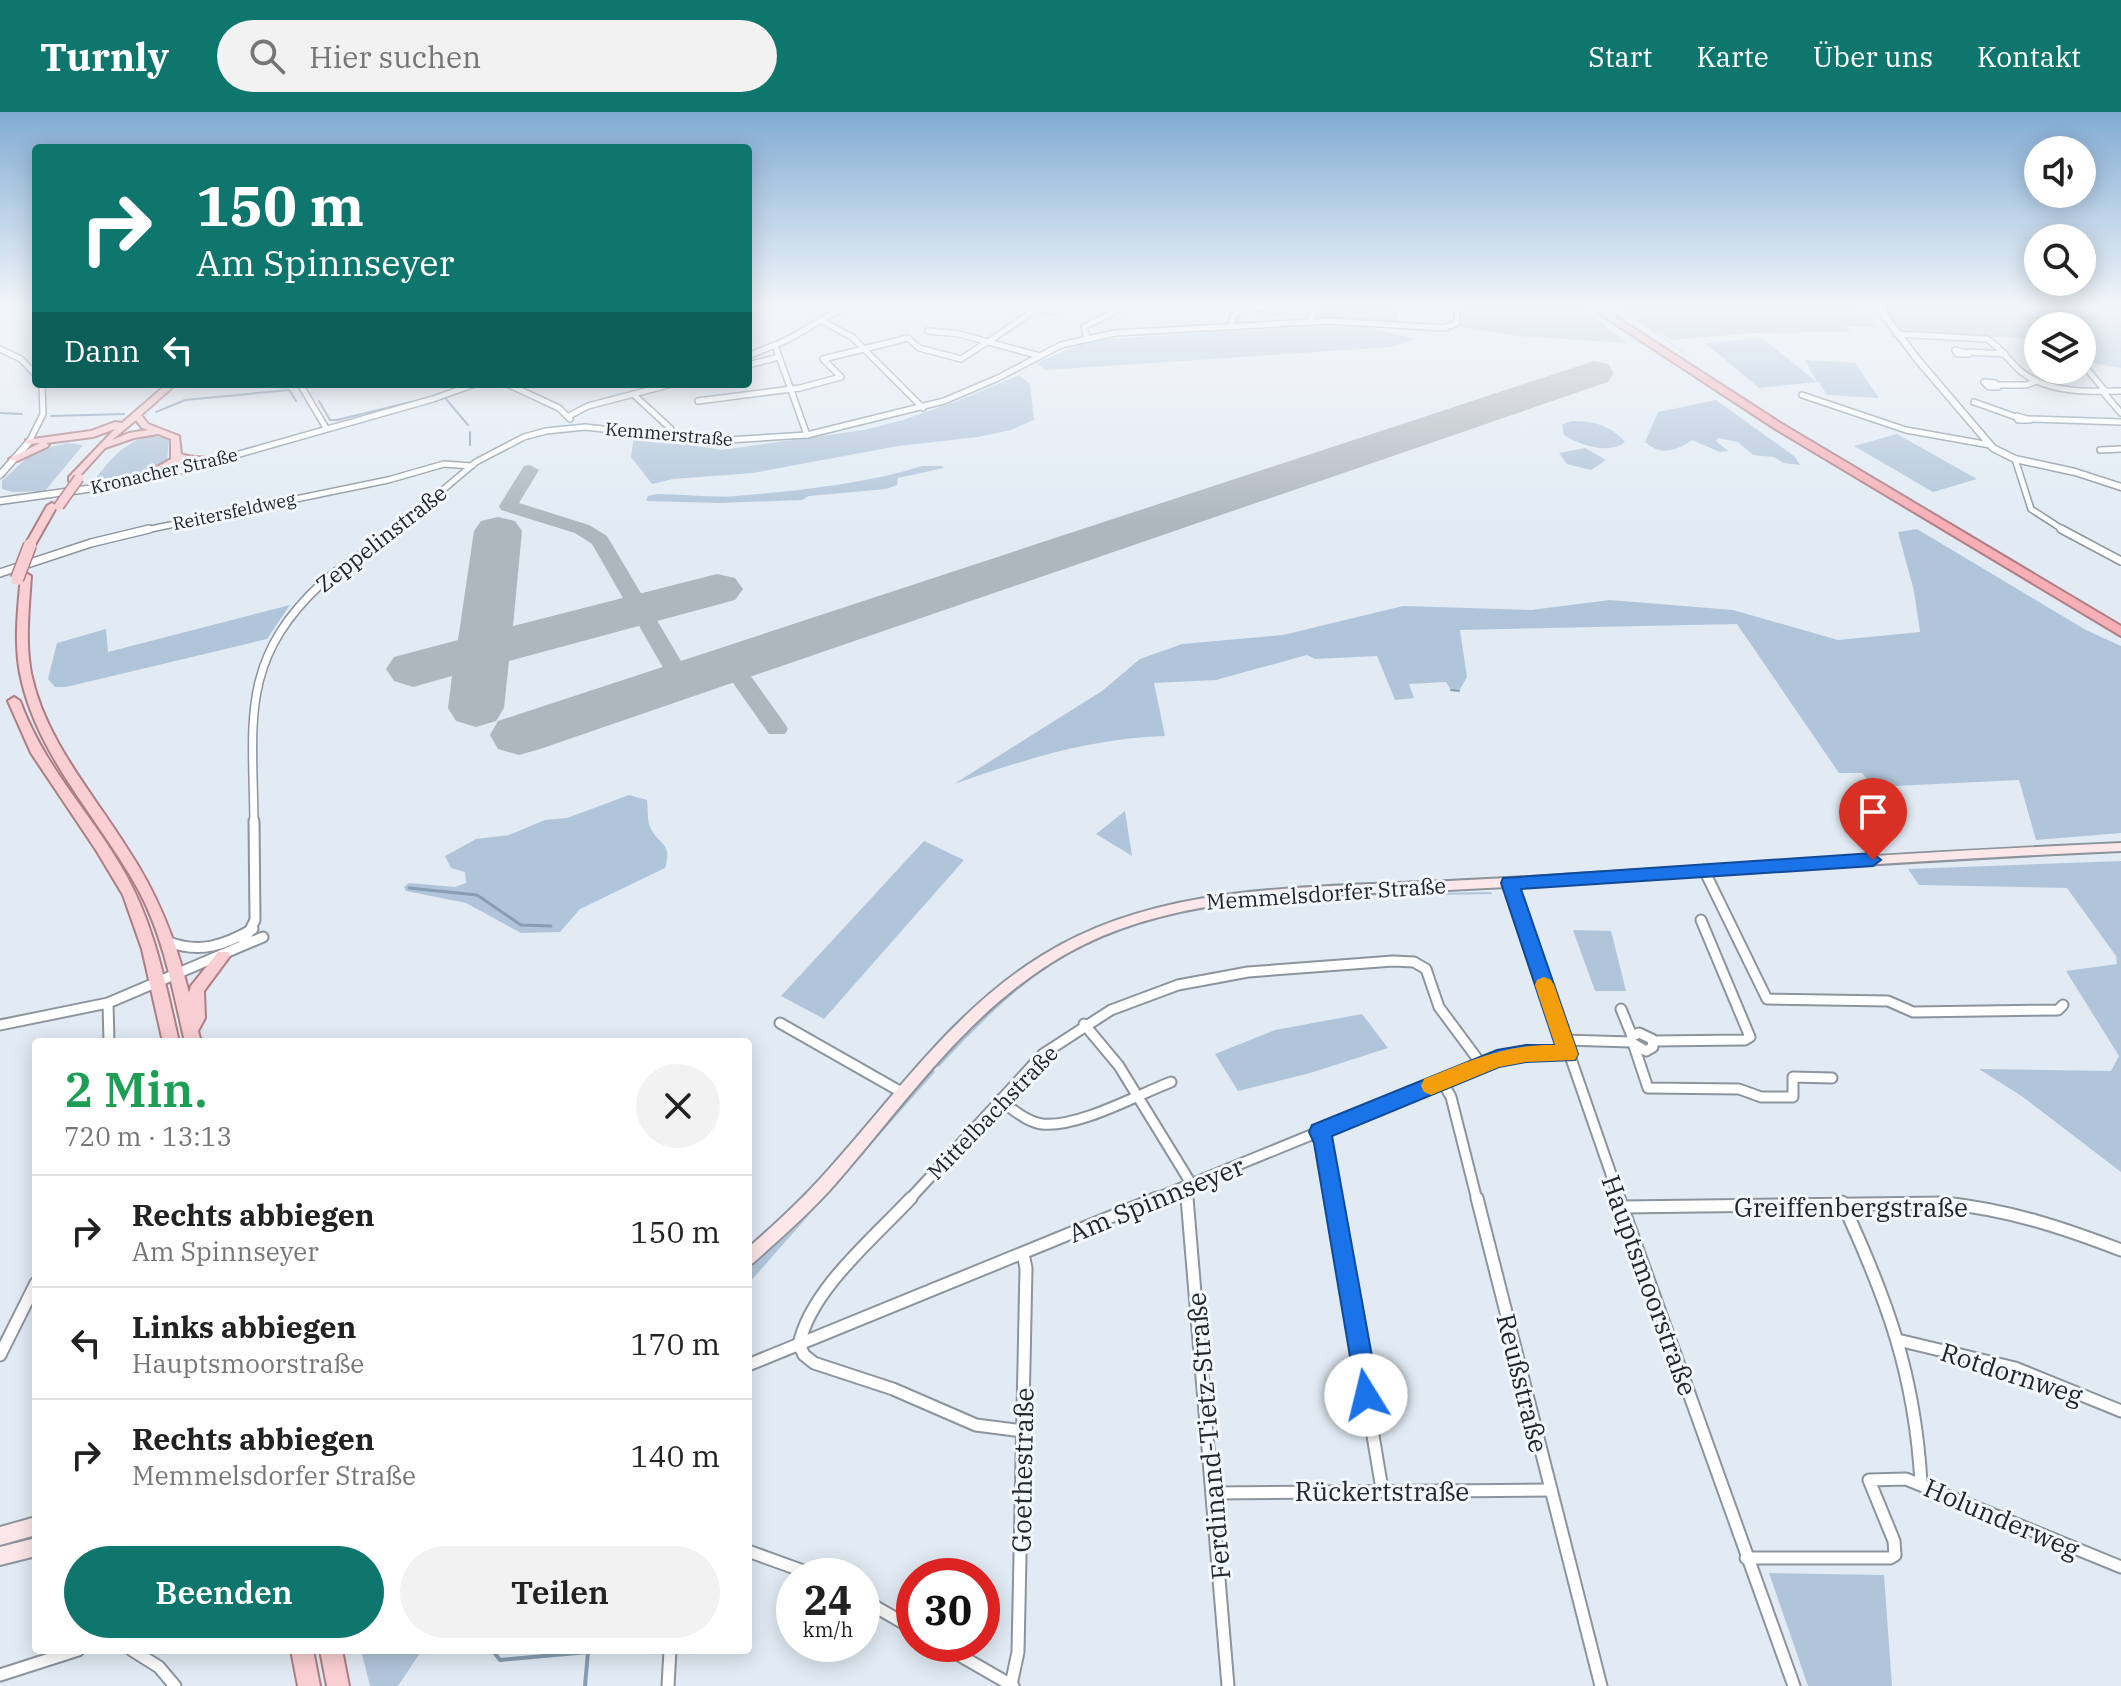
<!DOCTYPE html>
<html lang="de">
<head>
<meta charset="utf-8">
<style>
  body { margin:0; font-family:"IBM Plex Serif",serif; background:#f2f2f2; color:#222; height:100vh; display:flex; flex-direction:column; font-size:30px; white-space:nowrap }
  * { box-sizing:border-box; margin:0 }
  p { font-size:26px; color:#767676 }
  .icon { flex:none; width:44px; height:44px; fill:none; stroke:currentColor; stroke-width:2; stroke-linecap:round; stroke-linejoin:round }
  .map { position:relative; flex:1; overflow:hidden }
  .drawer { position:absolute; left:32px; top:926px; width:720px; height:616px; display:flex; flex-direction:column; background:#fff; border-radius:8px; box-shadow:0 4px 20px #0003 }
  .drawer>* { flex:none }
  .guide { position:absolute; left:32px; top:32px; width:720px; height:244px; border-radius:8px; box-shadow:0 4px 20px #0003; background:#0f766e; color:#fff; overflow:hidden }
  .controls { position:absolute; left:2024px; top:24px; display:grid; gap:16px }
  .controls a { display:grid; place-items:center; width:72px; height:72px; border-radius:50%; background:#fff; box-shadow:0 4px 20px #0003; font-size:40px }
  .speed { position:absolute; left:776px; top:1446px; display:flex; gap:16px; font-size:40px; font-weight:700; text-align:center }
  .speed>* { display:grid; place-content:center; width:104px; height:104px; border-radius:50%; background:#fff; box-shadow:0 4px 20px #0003; line-height:1 }
  .speed small { font-size:20px; font-weight:400 }
  .speed .limit { border:12px solid #d22; background:#fff; color:#111 }
  .pin { position:absolute; display:grid; place-items:center; width:68px; height:68px; color:#fff; margin:-82px -34px; border-radius:50% 50% 50% 0; rotate:-45deg; box-shadow:0 0 8px #0007 }
  .pin .icon { rotate:45deg }
  .me { position:absolute; width:88px; margin:-44px; rotate:351deg; stroke-linejoin:round; filter:drop-shadow(0 0 6px #0008) }
  .turn { display:flex; align-items:center; gap:28px; height:168px; padding:0 32px; font-size:36px }
  .turn .icon { width:104px; height:104px; stroke-width:2.5 }
  .turn b { display:block; font-size:56px; line-height:68px }
  .then { display:flex; align-items:center; height:76px; padding:0 32px; background:#0003; gap:16px; font-size:30px }
  .round { display:grid; place-items:center; flex:none; width:84px; height:84px; border-radius:42px; background:#f2f2f2 }
  .summary { display:flex; align-items:center; justify-content:space-between; height:136px; padding:0 32px }
  h1 { font-size:48px; font-weight:600; line-height:60px; color:#1e9e55 }
  .action { display:flex; gap:16px; margin-top:auto; padding:16px 32px }
  .action a { flex:1; height:92px; border-radius:48px; background:#0f766e; color:#fff; font-size:32px; font-weight:600; line-height:92px; text-align:center }
  .action a+a { background:#f2f2f2; color:#222 }
  ul { padding:0; list-style:none }
  li { display:flex; align-items:center; gap:24px; height:112px; padding:0 32px; border-top:2px solid #e0e0e0 }
  li div { flex:1 }
  li b { display:block; font-size:30px }
  li em { font-style:normal }
  header { display:flex; align-items:center; gap:48px; box-sizing:border-box; height:112px; padding:0 40px; background:#0f766e; color:#fff }
  header strong { font-size:38px }
  nav { display:flex; gap:44px; margin-inline-start:auto; font-size:28px }
  .search { width:560px; height:72px; background:#f2f2f2; display:flex; align-items:center; gap:20px; box-sizing:border-box; padding:0 28px; border-radius:44px; color:#767676; font-size:30px }
  .map>svg:first-child { display:block }
</style>
</head>
<body>
<header>
<strong>Turnly</strong>
<div class="search"><svg class="icon" aria-label="search" viewBox="0 0 24 24"><circle cx="10" cy="10" r="6"/><path d="M15 15l6 6"/></svg>Hier suchen</div>
<nav><a>Start</a><a>Karte</a><a>Über uns</a><a>Kontakt</a></nav>
</header>
<div class="map">
<svg width="2121" height="1574" viewBox="0 0 2121 1574">
  <rect width="100%" height="100%" fill="#e2ebf4"/>
  <g fill="#b1c5da">
    <path d="M1322,192H1399L1397,211L1315,204Z"/>
    <path d="M1474,192H1576L1627,231L1515,224L1460,215L1465,195Z"/>
    <path d="M1614,192H1851L1876,215L1846,214L1851,220L1754,221L1672,228L1653,217L1699,252Z"/>
    <path d="M1881,192H2121V256L2082,249V214H2038V227L1901,220Z"/>
    <path d="M1317,214H1363L1415,227L1390,235L1046,258L1036,251L1091,228Z"/>
    <path d="M1762,226L1817,270L1805,248L1855,251L1879,286L1827,283L1819,270L1759,276L1705,231Z"/>
    <path d="M1019,263L1030,272L1034,308L1011,318L978,325L898,334L753,361L673,367L652,372L631,345L634,324L722,338L864,318L903,308L957,289Z"/>
    <path d="M1716,288L1794,344L1800,353L1784,351L1774,345L1753,343L1738,330L1718,326L1716,329L1728,339L1720,340L1692,328C1677,339 1660,344 1645,330L1658,300Z"/>
    <path d="M1571,309C1594,309 1610,313 1625,330C1609,343 1579,333 1564,323L1562,313Z"/>
    <path d="M1897,322L1977,367L1933,380L1854,334Z"/>
    <path d="M151,324L169,326L167,351L141,362L93,370C109,349 124,329 151,324Z"/>
    <path d="M67,331L83,333L45,379L13,380L2,377V369L33,340Z"/>
    <path d="M1585,336L1606,348L1591,358L1567,352L1559,341Z"/>
    <path d="M922,354H942L944,356L898,366L897,373L886,377L809,384L802,388L719,391L646,389L648,384L657,382C684,382 711,386 737,384C794,379 866,372 922,354Z"/>
    <path d="M1917,417L2086,518L2121,534V721L2036,728L2019,668L1874,675L1862,661H1839L1737,512L1460,518L1467,565L1459,579L1451,578L1446,570L1409,572L1414,586L1395,588L1377,544L1315,547L1307,543L1216,568L1154,571L1165,624C1091,626 1023,648 954,672L1102,579L1140,547L1182,532L1283,523L1403,494L1531,498L1610,488L1733,498L1838,528L1920,520L1914,479L1898,420Z"/>
    <path d="M290,493L267,527L66,575H55L48,567L57,531L106,517L108,540Z"/>
    <path d="M629,683L647,688C648,695 647,708 650,715C659,734 673,730 665,756L580,797L560,820L521,821L466,791L406,779L404,775L409,771L455,775L466,771L465,760L451,756L445,744L476,727L509,723L545,708L567,706Z"/>
    <path d="M1125,699L1132,744L1096,722Z"/>
    <path d="M924,729L964,748L824,907L781,884Z"/>
    <path d="M2121,749V1060L2023,985L1979,957L2111,959L2119,944L2066,859L2117,852L2116,844L2067,776L1919,773L1908,757Z"/>
    <path d="M1491,780L1492,782C1353,786 1186,772 1062,846C1015,875 976,915 939,955L937,954C976,910 1017,868 1069,839C1189,771 1356,784 1491,780Z"/>
    <path d="M1573,818L1611,819L1626,879H1595Z"/>
    <path d="M1362,902L1388,936L1310,961L1238,979L1215,942L1275,918Z"/>
    <path d="M933,958L935,960L748,1172V1157L834,1072Z"/>
    <path d="M1769,1461L1884,1463L1892,1574H1808Z"/>
    <path d="M361,1538H422L398,1574H370Z"/>
  </g>
  <g fill="none" stroke-linecap="round" stroke-linejoin="round">
    <g stroke="#879db4" stroke-width="2">
      <path d="M446,287L468,313"/>
      <path d="M319,289L330,308H337L436,284"/>
      <path d="M156,300L185,288L289,278L296,289"/>
      <path d="M0,301L22,302"/>
      <path d="M51,304L124,302"/>
      <path d="M470,320V333"/>
      <path d="M1451,578L1459,579"/>
    </g>
    <path stroke="#879db4" stroke-width="3" d="M409,776L477,783L521,813L551,814"/>
    <path stroke="#879db4" stroke-width="4" d="M493,1539L500,1548L588,1540L585,1574"/>
    <g fill="#aeb6be" fill-rule="evenodd">
      <path d="M530,353L539,358L519,391L589,413L607,424L684,554L710,557L713,562L710,567L683,569L666,581H650L647,576L663,564L665,559L592,432L575,421L501,398L499,394L524,354Z"/>
      <path d="M737,554L745,556L785,612L788,617L785,622H769L726,561L729,556Z"/>
    </g>
    <g fill="#aeb6be" fill-rule="evenodd">
      <path d="M1594,249L1608,252L1614,261L1608,270L540,637L519,643L498,637L490,623L498,609Z"/>
      <path d="M498,405L515,409L522,419L513,514L717,462L735,466L743,477L735,488L509,549L504,596L496,609L476,615L456,609L448,596L452,564L413,575L394,569L386,557L394,545L458,528L474,419L481,409Z"/>
    </g>
    <defs>
      <g id="minor-far3">
        <path d="M1022,192L1056,200L1068,192"/>
        <path d="M1240,192L1279,199"/>
        <path d="M822,209L852,225L923,296"/>
        <path d="M1309,210L1318,192"/>
        <path d="M1231,214L1233,205L1248,193"/>
        <path d="M928,219L959,222L1040,244"/>
        <path d="M1896,222L1987,227C2002,236 2010,251 2023,261C2049,281 2091,280 2121,279"/>
        <path d="M1087,226L1084,215L1130,192"/>
        <path d="M988,230L1038,196"/>
        <path d="M776,236L807,323"/>
        <path d="M0,237L21,247L36,263"/>
        <path d="M1955,238L1969,242H1957Z"/>
        <path d="M1968,240L2005,242"/>
        <path d="M748,244L787,228L849,192"/>
        <path d="M2082,251L2106,280"/>
        <path d="M748,253L779,245"/>
        <path d="M1984,270L1995,271L1998,275H1989Z"/>
        <path d="M300,272L326,316"/>
        <path d="M507,272L559,296L570,307"/>
        <path d="M1998,273H2026L2037,269"/>
        <path d="M2103,280L2121,301"/>
        <path d="M633,282L671,317L667,325"/>
        <path d="M1802,283L1906,318L1990,333"/>
        <path d="M698,289L800,276L841,265L823,247L908,226L919,236L961,247L987,230"/>
        <path d="M1974,290L2016,305"/>
        <path d="M569,304L588,294L672,272"/>
        <path d="M2017,304L2030,308H2018Z"/>
        <path d="M2029,307L2121,310"/>
        <path d="M29,330L43,302L42,272"/>
        <path d="M2100,338L2121,337"/>
        <path d="M2015,347L2031,397L2065,419"/>
        <path d="M176,360L433,287L475,272"/>
        <path d="M141,419L388,368L444,352L471,354"/>
        <path d="M394,419L476,350L524,325L546,319L585,315L712,329L807,323L944,289L998,266L1061,233L1115,221L1330,209L1444,216L1457,211V192"/>
      </g>
      <g id="minor-far2">
        <path d="M2061,417L2121,449"/>
        <path d="M0,461L91,431L149,417"/>
        <path d="M254,711C253,610 239,548 322,471C344,451 373,437 397,417"/>
      </g>
      <g id="minor-far1">
        <path d="M1704,758L1767,887L1888,889L1913,900L2058,898L2063,893"/>
        <path d="M1510,771L1620,1088"/>
        <path d="M169,830C200,842 225,833 253,817"/>
        <path d="M243,832L255,808L254,709"/>
        <path d="M108,891L109,930"/>
        <path d="M1621,897L1632,924"/>
        <path d="M780,911L903,981"/>
        <path d="M1084,912L1119,954L1192,1073"/>
        <path d="M0,913L108,891L263,825"/>
        <path d="M1639,921L1652,927L1653,935L1646,939L1631,930L1632,924Z"/>
        <path d="M1563,928L1631,930"/>
        <path d="M1653,929L1745,928L1750,925L1701,808"/>
        <path d="M1634,934L1648,976L1739,977L1761,985H1793V965L1832,966"/>
        <path d="M1442,969L1451,985L1477,1088"/>
        <path d="M999,988C1012,996 1026,1010 1042,1012C1078,1016 1137,983 1171,970"/>
        <path d="M1319,1020L1324,1031L1334,1088"/>
        <path d="M1186,1075L1187,1088"/>
        <path d="M909,1088L1043,942L1111,898L1178,873L1248,860L1393,849L1414,850L1426,857L1439,895L1482,953"/>
        <path d="M1152,1088L1497,947L1526,941L1568,942"/>
      </g>
      <g id="minor">
        <path d="M1187,1086L1228,1574"/>
        <path d="M1333,1086L1382,1377"/>
        <path d="M1477,1086L1601,1574"/>
        <path d="M1619,1086L1794,1574"/>
        <path d="M1842,1090C1887,1187 1915,1263 1921,1371"/>
        <path d="M1622,1095L1945,1091C2009,1098 2061,1115 2121,1138"/>
        <path d="M1902,1229L2015,1256L2121,1299"/>
        <path d="M799,1233C810,1178 874,1126 911,1086"/>
        <path d="M799,1233L804,1243L814,1251L893,1277L976,1313L1023,1319"/>
        <path d="M0,1243L36,1171"/>
        <path d="M748,1253L1157,1086"/>
        <path d="M1213,1381L1551,1378"/>
        <path d="M748,1439L817,1464"/>
        <path d="M1746,1446H1890L1895,1443L1894,1429L1869,1368L1906,1367L2121,1455"/>
        <path d="M862,1487L914,1517"/>
        <path d="M940,1532L1013,1574"/>
        <path d="M132,1538L159,1555L175,1574"/>
        <path d="M0,1563L78,1538"/>
        <path d="M1011,1573L1018,1540L1026,1156L1023,1142"/>
        <path d="M668,1574L670,1538"/>
      </g>
      <g id="tertiary">
        <path d="M1876,192L1917,247L1993,336L2015,347L2075,360L2121,375"/>
        <path d="M0,363L29,330"/>
        <path d="M0,389L123,372L176,360"/>
      </g>
      <g id="secondary">
        <path d="M2121,731V739C1934,747 1748,761 1561,772C1498,776 1435,779 1372,781C1262,786 1147,790 1051,851C960,908 900,999 830,1078C806,1104 780,1127 753,1151L748,1153V1136C773,1114 797,1092 819,1068C891,990 951,899 1043,843C1142,782 1259,777 1372,772C1435,770 1498,767 1561,763C1748,752 1934,739 2121,731Z"/>
        <path d="M36,1405V1423L0,1433V1415Z"/>
        <path d="M36,1426V1444L0,1453V1435Z"/>
      </g>
      <g id="primary">
        <path d="M167,272H176L141,303L148,312L179,324L181,342C194,347 212,344 221,349L219,351L193,353L181,349L179,362H173L171,355L146,369H140V365L171,347V327L158,322L134,326L105,336L75,369H69V365L115,317L93,325L46,331L49,333L47,335L17,349L9,347L40,331L26,332V328L91,319L115,310L122,311ZM136,308L142,316L148,318L129,321L112,328Z"/>
        <path d="M52,391L57,394L35,433L30,436L26,435L25,433L47,394Z"/>
        <path d="M26,461L31,464C29,496 25,529 31,561C45,628 92,680 127,736C157,781 176,828 189,881L191,874L218,840H228L230,844L204,879L205,906L198,919L201,930H185C173,879 164,826 139,779C100,707 36,644 20,561C14,529 18,496 21,464Z"/>
        <path d="M14,585L20,589C45,656 87,696 122,756C154,810 165,870 179,930H163L142,837L123,783L96,738L31,641L8,589Z"/>
        <path d="M291,1538H313L320,1574H298Z"/>
        <path d="M320,1538H342L349,1574H327Z"/>
      </g>
      <path id="motorway" d="M1585,192H1596L1782,312L2121,514V524L1774,316Z"/>
    </defs>
    <use href="#minor-far3" stroke="#8c949d" stroke-width="8"/>
    <use href="#minor-far2" stroke="#8c949d" stroke-width="10"/>
    <use href="#minor-far1" stroke="#8c949d" stroke-width="13"/>
    <use href="#minor" stroke="#8c949d" stroke-width="15"/>
    <use href="#tertiary" stroke="#8c949d" stroke-width="9"/>
    <use href="#secondary" stroke="#8c949d" stroke-width="4"/>
    <use href="#primary" stroke="#ad7f85" stroke-width="4"/>
    <use href="#motorway" stroke="#ad7f85" stroke-width="4"/>
    <use href="#minor-far3" stroke="#fff" stroke-width="5"/>
    <use href="#minor-far2" stroke="#fff" stroke-width="7"/>
    <use href="#minor-far1" stroke="#fff" stroke-width="9"/>
    <use href="#minor" stroke="#fff" stroke-width="11"/>
    <use href="#tertiary" stroke="#fff" stroke-width="6"/>
    <use href="#secondary" fill="#fde7e9" fill-rule="evenodd"/>
    <use href="#primary" fill="#facfd3" fill-rule="evenodd"/>
    <use href="#motorway" fill="#f7afb6" fill-rule="evenodd"/>
    <defs>
      <path id="primary-bridge-far1" d="M59,394L79,366"/>
      <path id="primary-bridge" d="M17,467L30,433"/>
    </defs>
    <use href="#primary-bridge-far1" stroke="#ad7f85" stroke-width="12" stroke-linecap="butt"/>
    <use href="#primary-bridge" stroke="#ad7f85" stroke-width="15" stroke-linecap="butt"/>
    <use href="#primary-bridge-far1" stroke="#facfd3" stroke-width="9"/>
    <use href="#primary-bridge" stroke="#facfd3" stroke-width="12"/>
  </g>
  <linearGradient id="sky" x2="0" y2="1"><stop stop-color="#81abd3"/><stop offset="0.47" stop-color="#f2f6fa"/><stop offset="1" stop-color="#f2f6fa" stop-opacity="0"/></linearGradient>
  <rect width="2121" height="412" fill="url(#sky)"/>
  <path fill="#1a73e8" stroke="#114b97" stroke-width="2" d="M1873,741L1881,748L1873,754L1521,777L1578,942L1575,948L1526,950L1499,955L1332,1024L1379,1283L1375,1292L1366,1295L1358,1292L1314,1031L1309,1020L1312,1013L1497,938L1526,933H1555L1501,771L1503,766Z"/>
  <path fill="#f59e0b" d="M1544,865L1551,868L1554,873L1578,942L1575,948L1526,950L1499,955L1431,983L1424,980L1421,974L1424,967C1470,949 1504,932 1555,933L1535,873L1537,868Z"/>
  <g text-anchor="middle" dominant-baseline="central" stroke-width="6" stroke-linejoin="round" paint-order="stroke">
    <g font-size="18" fill="#23262a" stroke="#f2f8fd">
      <text transform="translate(669 322) rotate(5)">Kemmerstraße</text>
      <text transform="translate(164 359) rotate(-13)">Kronacher Straße</text>
      <text transform="translate(234 399) rotate(-12)">Reitersfeldweg</text>
    </g>
    <g font-size="22" fill="#23262a" stroke="#f2f8fd">
      <text transform="translate(381 426) rotate(-38)">Zeppelinstraße</text>
      <text transform="translate(1326 781) rotate(-4)">Memmelsdorfer Straße</text>
      <text transform="translate(992 1000) rotate(-46)">Mittelbachstraße</text>
    </g>
    <g font-size="26" fill="#23262a" stroke="#f2f8fd">
      <text transform="translate(1156 1087) rotate(-22)">Am Spinnseyer</text>
      <text x="1851" y="1095">Greiffenbergstraße</text>
      <text transform="translate(1650 1173) rotate(70)">Hauptsmoorstraße</text>
      <text transform="translate(2012 1261) rotate(18)">Rotdornweg</text>
      <text transform="translate(1523 1271) rotate(76)">Reußstraße</text>
      <text transform="translate(1208 1324) rotate(-95)">Ferdinand-Tietz-Straße</text>
      <text transform="translate(1022 1358) rotate(-89)">Goethestraße</text>
      <text x="1382" y="1379">Rückertstraße</text>
      <text transform="translate(2002 1406) rotate(23)">Holunderweg</text>
    </g>
  </g>
</svg>
<div class="controls">
<a><svg class="icon" aria-label="sound" viewBox="0 0 24 24"><path d="M4 9h4l5-4v14l-5-4H4zM17 9q2 3 0 6"/></svg></a>
<a><svg class="icon" aria-label="search" viewBox="0 0 24 24"><circle cx="10" cy="10" r="6"/><path d="M15 15l6 6"/></svg></a>
<a><svg class="icon" aria-label="layers" viewBox="0 0 24 24"><path d="M12 4l9 5-9 5-9-5zM3 14l9 5 9-5"/></svg></a>
</div>
<div class="speed"><div>24<small>km/h</small></div><div class="limit">30</div></div>
<div class="pin" style="left:1873px;top:748px;background:#d93025"><svg class="icon" aria-label="arrive" viewBox="0 0 24 24"><path d="M6 21V4h12l-3 4 3 4H6"/></svg></div>
<svg class="me" style="left:1366px;top:1283px" viewBox="-20 -20 40 40"><circle r="19" fill="#fff"/><path d="M0-13L10 11 0 6-10 11z" fill="#1a73e8"/></svg>
<div class="guide">
<div class="turn"><svg class="icon" aria-label="right" viewBox="0 0 24 24"><path d="M7 20v-9h11M14 6l5 5-5 5"/></svg><div><b>150 m</b>Am Spinnseyer</div></div>
<div class="then">Dann<svg class="icon" aria-label="left" viewBox="0 0 24 24"><path d="M17 20v-9H6M10 6l-5 5 5 5"/></svg></div>
</div>
<section class="drawer">
<div class="summary"><div><h1>2 Min.</h1><p>720 m · 13:13</p></div><a class="round"><svg class="icon" aria-label="close" viewBox="0 0 24 24"><path d="M6 6l12 12M18 6L6 18"/></svg></a></div>
<ul>
<li><svg class="icon" aria-label="right" viewBox="0 0 24 24"><path d="M7 20v-9h11M14 6l5 5-5 5"/></svg><div><b>Rechts abbiegen</b><p>Am Spinnseyer</p></div><em>150 m</em></li>
<li><svg class="icon" aria-label="left" viewBox="0 0 24 24"><path d="M17 20v-9H6M10 6l-5 5 5 5"/></svg><div><b>Links abbiegen</b><p>Hauptsmoorstraße</p></div><em>170 m</em></li>
<li><svg class="icon" aria-label="right" viewBox="0 0 24 24"><path d="M7 20v-9h11M14 6l5 5-5 5"/></svg><div><b>Rechts abbiegen</b><p>Memmelsdorfer Straße</p></div><em>140 m</em></li>
</ul>
<div class="action"><a>Beenden</a><a>Teilen</a></div>
</section>
</div>
</body>
</html>
